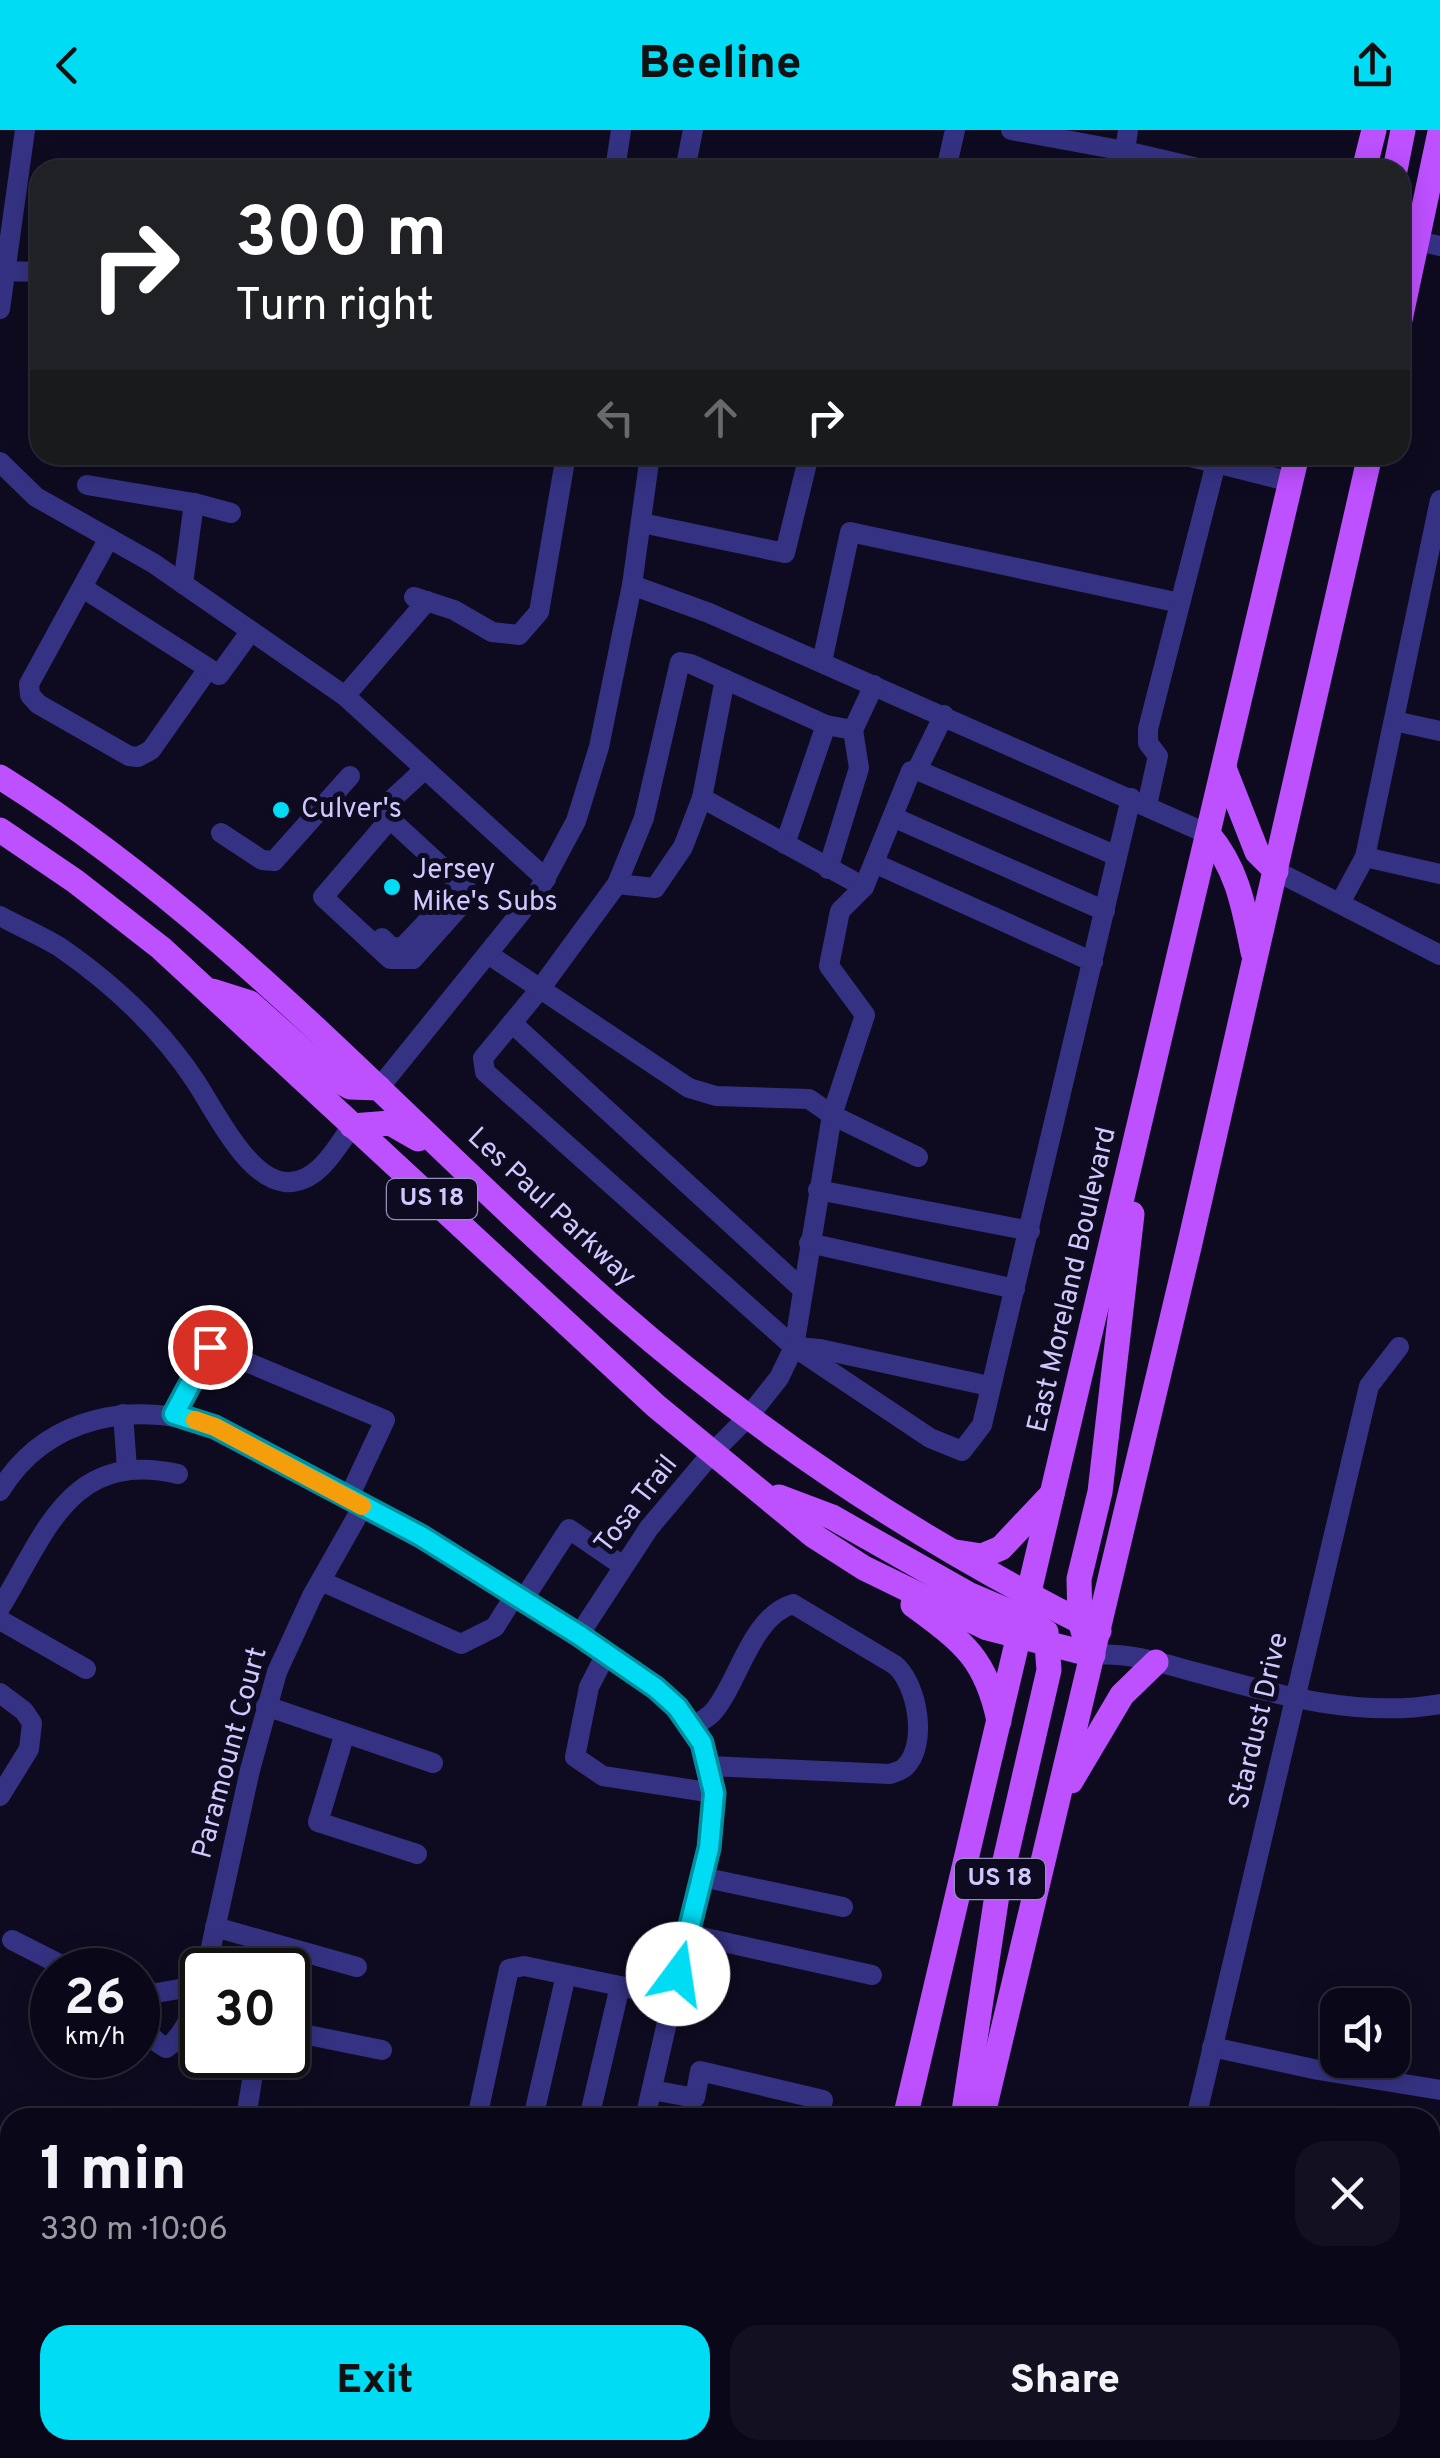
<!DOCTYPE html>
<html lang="en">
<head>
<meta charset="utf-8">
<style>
  body { margin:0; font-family:Overpass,sans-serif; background:#131121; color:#f1f3f6; height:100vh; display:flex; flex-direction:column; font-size:38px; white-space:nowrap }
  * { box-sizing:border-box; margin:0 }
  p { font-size:32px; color:#999aa2 }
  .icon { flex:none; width:55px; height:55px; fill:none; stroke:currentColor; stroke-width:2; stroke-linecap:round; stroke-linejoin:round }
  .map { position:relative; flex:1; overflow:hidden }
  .panel { position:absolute; left:0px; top:1978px; width:1440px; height:352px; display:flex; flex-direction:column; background:#0a0818; border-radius:30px 30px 0 0; box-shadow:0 5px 25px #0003,0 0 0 2px #2a2937 }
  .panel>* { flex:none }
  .banner { position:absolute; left:30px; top:30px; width:1380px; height:305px; border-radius:30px; box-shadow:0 5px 25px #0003,0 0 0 2px #2a2937; background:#202124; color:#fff; overflow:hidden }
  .controls { position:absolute; left:1320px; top:1858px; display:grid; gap:20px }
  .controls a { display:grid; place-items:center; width:90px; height:90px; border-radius:20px; background:#0a0818; box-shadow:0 5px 25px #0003,0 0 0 2px #2a2937; font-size:50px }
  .speed { position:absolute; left:30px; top:1818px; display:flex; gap:20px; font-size:50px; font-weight:700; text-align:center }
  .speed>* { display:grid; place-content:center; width:130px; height:130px; border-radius:50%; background:#0a0818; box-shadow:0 5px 25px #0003,0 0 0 2px #2a2937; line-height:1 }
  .speed small { font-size:25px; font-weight:400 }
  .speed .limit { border:5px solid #111; border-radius:15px; background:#fff; color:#111 }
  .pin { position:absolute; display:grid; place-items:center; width:85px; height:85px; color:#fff; margin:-42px; border:5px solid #fff; border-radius:50%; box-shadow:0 2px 10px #0007 }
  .me { position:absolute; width:110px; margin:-55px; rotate:14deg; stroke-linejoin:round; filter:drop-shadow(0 0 8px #0008) }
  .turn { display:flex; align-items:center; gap:35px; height:210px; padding:0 40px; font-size:45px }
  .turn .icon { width:130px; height:130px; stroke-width:2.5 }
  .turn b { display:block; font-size:70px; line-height:85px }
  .lanes { display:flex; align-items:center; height:95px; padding:0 40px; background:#0003; justify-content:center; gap:50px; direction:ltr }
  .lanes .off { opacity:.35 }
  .round { display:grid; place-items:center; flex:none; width:105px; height:105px; border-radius:30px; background:#131121 }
  .headline { display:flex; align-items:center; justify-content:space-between; height:170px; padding:0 40px }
  h1 { font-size:60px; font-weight:800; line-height:75px }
  .primary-button { display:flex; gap:20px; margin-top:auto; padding:20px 40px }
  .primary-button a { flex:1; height:115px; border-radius:30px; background:#00dcf4; color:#111; font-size:40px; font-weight:800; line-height:115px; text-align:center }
  .primary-button a+a { background:#131121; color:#f1f3f6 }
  header { display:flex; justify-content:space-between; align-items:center; height:130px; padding:0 40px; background:#00dcf4; color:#111; font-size:45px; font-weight:800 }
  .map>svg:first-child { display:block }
</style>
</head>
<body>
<header><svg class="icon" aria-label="back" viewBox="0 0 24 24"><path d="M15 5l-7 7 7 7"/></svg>Beeline<svg class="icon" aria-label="share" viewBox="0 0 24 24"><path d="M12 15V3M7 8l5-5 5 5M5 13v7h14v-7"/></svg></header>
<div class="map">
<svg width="1440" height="2328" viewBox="0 0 1440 2328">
  <rect width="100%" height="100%" fill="#0e0b20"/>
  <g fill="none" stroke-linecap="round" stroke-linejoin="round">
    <g stroke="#353283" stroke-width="20">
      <path d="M1011,0L1125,21"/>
      <path d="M1128,0L1125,21L1164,30L1162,40"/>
      <path d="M1164,30L1206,40"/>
      <path d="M615,40L621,0"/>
      <path d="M685,40L693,0"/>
      <path d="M946,40L955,0"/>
      <path d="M1417,111L1440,116"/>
      <path d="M0,141L40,142"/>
      <path d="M0,179L25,0"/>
      <path d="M1181,325L1216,333L1217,325"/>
      <path d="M0,332L36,367L153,433L345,566"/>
      <path d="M87,355L194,373L231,383"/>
      <path d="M1440,370L1365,727L1440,744"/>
      <path d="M642,393L785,423L809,325"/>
      <path d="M109,408L29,554L30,565L38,574L129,626L138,627L151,620L208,539"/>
      <path d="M183,454L194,373"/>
      <path d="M632,455L709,483L1208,704"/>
      <path d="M83,458L219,545L251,501"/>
      <path d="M414,467L454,480L492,502L519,505L539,482L566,325"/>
      <path d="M427,471L345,566L546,749"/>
      <path d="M822,532L850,402L1180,473"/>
      <path d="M874,555L853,600L826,595L691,534L680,532L644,688L617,754L540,859L483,928L485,942L794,1217L930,1308L962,1321L982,1295L1131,668"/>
      <path d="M1394,591L1440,601"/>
      <path d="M917,640L944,585"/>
      <path d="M702,668L725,549"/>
      <path d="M1147,675L1158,626L1148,613V599L1216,333L1291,352"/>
      <path d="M893,687L1105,781"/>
      <path d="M390,689L323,767L390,829H413L469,766L467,760L390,689L387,674L425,639"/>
      <path d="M221,703L262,730L274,731L350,646"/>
      <path d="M785,714L826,595"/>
      <path d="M874,733L1093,832"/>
      <path d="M828,739L859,638L853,600"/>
      <path d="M1276,741L1440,825"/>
      <path d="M617,754L655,758L683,717L702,668L864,757"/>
      <path d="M1340,773L1365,727"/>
      <path d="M0,786C20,797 42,806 61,818C113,854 161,899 196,952C215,981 247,1048 285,1052C317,1055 336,1018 352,996"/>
      <path d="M382,808L390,816L402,818L446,772"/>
      <path d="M488,824L689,958L716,966L809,969L832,985L794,1217L779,1248L748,1287L712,1323L649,1398L579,1505"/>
      <path d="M512,893L802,1159"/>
      <path d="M379,958L539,760L576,691L599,617L632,455L650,325"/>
      <path d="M918,1027L832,985L865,885L829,836L840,781L864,757L911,641L917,640L1117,726"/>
      <path d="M818,1060L1030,1101"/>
      <path d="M809,1113L1015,1159"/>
      <path d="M796,1217L820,1219L989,1256"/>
      <path d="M123,1284L127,1339"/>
      <path d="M174,1285L211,1217L385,1290L348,1369"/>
      <path d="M0,1361C47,1284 137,1270 215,1297C348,1369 482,1437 606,1524C632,1543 663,1558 684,1584C710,1616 714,1654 713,1693L645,1988"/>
      <path d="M321,1451L461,1514L495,1497L515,1465"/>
      <path d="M523,1470L569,1399L623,1436"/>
      <path d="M0,1478C46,1404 69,1319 178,1344"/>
      <path d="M0,1490L86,1539"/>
      <path d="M606,1524L589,1557L575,1627L603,1646L714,1663"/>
      <path d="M1093,1525C1133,1522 1167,1535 1206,1545C1282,1566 1360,1588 1440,1574"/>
      <path d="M0,1563L24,1581L32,1593L29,1619L0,1666"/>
      <path d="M266,1576L433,1633"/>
      <path d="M693,1597C699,1592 708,1588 713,1582C738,1554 751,1486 793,1474L895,1535C918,1555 928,1615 905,1637C901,1641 895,1642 890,1644L710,1636"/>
      <path d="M345,1603L318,1692L417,1724"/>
      <path d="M702,1747L843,1777"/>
      <path d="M215,1797L357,1837"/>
      <path d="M688,1804L872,1845"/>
      <path d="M12,1810L71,1840"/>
      <path d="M206,1840L250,1640L277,1542L312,1466L363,1376"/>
      <path d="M620,1856L672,1868"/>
      <path d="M138,1874C141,1894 148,1908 166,1918C186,1905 193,1878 202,1856"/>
      <path d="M138,1874L145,1865L202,1855"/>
      <path d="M288,1901L382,1920"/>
      <path d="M1212,1917L1318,1940L1440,1960"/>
      <path d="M652,1960L695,1968L700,1941L823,1970L819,1988"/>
      <path d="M246,1988L256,1925"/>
      <path d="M477,1988L509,1839L524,1836L620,1856L589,1988"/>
      <path d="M533,1988L566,1845"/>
      <path d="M1196,1988L1369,1256L1399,1217"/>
      <path d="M1430,2264L1440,2266"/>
      <path d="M328,2320L329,2328"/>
      <path d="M229,2328V2320"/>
      <path d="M401,2328L403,2320"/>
      <path d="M453,2328L455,2320"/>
      <path d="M506,2328L508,2320"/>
      <path d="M567,2328L569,2320"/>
      <path d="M1116,2328L1118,2320"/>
    </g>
    <g stroke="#bd50ff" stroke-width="25">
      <path d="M1364,40L1374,0"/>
      <path d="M1395,40L1403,0"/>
      <path d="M1400,190L1440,2"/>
      <path d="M1224,638L1257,722L1276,741"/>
      <path d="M0,647C232,792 411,1001 616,1180C761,1307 926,1415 1099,1501"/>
      <path d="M0,700L75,751L161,818L656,1276L814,1406L864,1438L987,1498L1093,1525"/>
      <path d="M1208,704C1238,739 1244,778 1253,822"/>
      <path d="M212,861L250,873L335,949L350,957L379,958"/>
      <path d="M352,996L390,993L418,1009"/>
      <path d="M779,1367L832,1387L968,1464L1038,1494"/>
      <path d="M956,1422L982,1426L1001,1418L1052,1364"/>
      <path d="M913,1475C963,1512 986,1528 999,1591"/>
      <path d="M1084,1504L1080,1491L1079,1449L1100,1362L1132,1084"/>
      <path d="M1071,1651L1122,1565L1156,1532"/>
      <path d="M905,1988L1297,325"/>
      <path d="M963,1988L997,1765L1049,1540L1046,1502"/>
      <path d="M982,1988L1189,1117L1370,325"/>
      <path d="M830,2328L832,2320"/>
      <path d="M904,2328L906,2320"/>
    </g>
  </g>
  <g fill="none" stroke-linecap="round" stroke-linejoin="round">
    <defs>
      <path id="route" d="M210,1217L174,1284L215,1297L421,1406L579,1505L656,1558L677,1577L702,1613L714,1663L709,1718L678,1844"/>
    </defs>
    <use href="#route" stroke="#008f9f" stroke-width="25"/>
    <use href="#route" stroke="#00dcf4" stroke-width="18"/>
    <path stroke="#f59e0b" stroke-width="18" d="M195,1290L215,1297L362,1376"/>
  </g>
  <g fill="#00dcf4" stroke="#0e0b20" stroke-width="4">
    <circle cx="281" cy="680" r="10"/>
    <circle cx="392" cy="757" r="10"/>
  </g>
  <g text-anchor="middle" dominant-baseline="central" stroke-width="10" stroke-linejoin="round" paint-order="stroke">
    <g fill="#0e0b20" stroke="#9590bc" stroke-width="2.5">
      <rect x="387" y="1049" width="90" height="40" rx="8"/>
      <rect x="955" y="1729" width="90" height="40" rx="8"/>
    </g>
    <g font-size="25" font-weight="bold" fill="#cfc9ff">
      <text x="432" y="1069">US 18</text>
      <text x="1000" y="1749">US 18</text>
    </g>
    <g font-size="28" fill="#cfc9ff" stroke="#0e0b20" text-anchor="start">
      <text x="301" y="680">Culver's</text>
      <text x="412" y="741">Jersey<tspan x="412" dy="32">Mike's Subs</tspan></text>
    </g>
    <g font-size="28" fill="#cfc9ff" stroke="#0e0b20">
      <text transform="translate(551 1078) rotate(43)">Les Paul Parkway</text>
      <text transform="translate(1073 1150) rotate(-77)">East Moreland Boulevard</text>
      <text transform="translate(637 1375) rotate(-52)">Tosa Trail</text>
      <text transform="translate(1260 1591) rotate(-77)">Stardust Drive</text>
      <text transform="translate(231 1623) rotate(-75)">Paramount Court</text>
    </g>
  </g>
</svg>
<div class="controls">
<a><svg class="icon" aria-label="sound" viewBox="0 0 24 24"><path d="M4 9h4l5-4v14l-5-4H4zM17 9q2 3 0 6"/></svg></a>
</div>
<div class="speed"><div>26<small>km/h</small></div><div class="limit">30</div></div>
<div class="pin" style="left:210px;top:1217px;background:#d93025"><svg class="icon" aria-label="arrive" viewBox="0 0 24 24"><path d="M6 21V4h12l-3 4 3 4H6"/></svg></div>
<svg class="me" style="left:678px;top:1844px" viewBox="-20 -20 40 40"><circle r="19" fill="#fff"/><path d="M0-13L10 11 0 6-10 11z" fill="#00dcf4"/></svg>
<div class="banner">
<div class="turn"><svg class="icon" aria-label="right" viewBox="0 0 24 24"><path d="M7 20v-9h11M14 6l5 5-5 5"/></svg><div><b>300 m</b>Turn right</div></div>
<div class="lanes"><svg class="icon off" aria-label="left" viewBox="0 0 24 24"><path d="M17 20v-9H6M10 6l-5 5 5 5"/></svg><svg class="icon off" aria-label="ahead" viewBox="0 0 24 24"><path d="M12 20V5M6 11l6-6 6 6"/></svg><svg class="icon" aria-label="right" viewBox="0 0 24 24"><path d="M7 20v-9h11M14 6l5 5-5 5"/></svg></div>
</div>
<section class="panel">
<div class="headline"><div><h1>1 min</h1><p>330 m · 10:06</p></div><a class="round"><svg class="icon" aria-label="close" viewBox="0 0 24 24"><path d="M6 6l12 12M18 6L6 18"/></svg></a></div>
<div class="primary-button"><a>Exit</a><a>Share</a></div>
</section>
</div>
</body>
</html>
